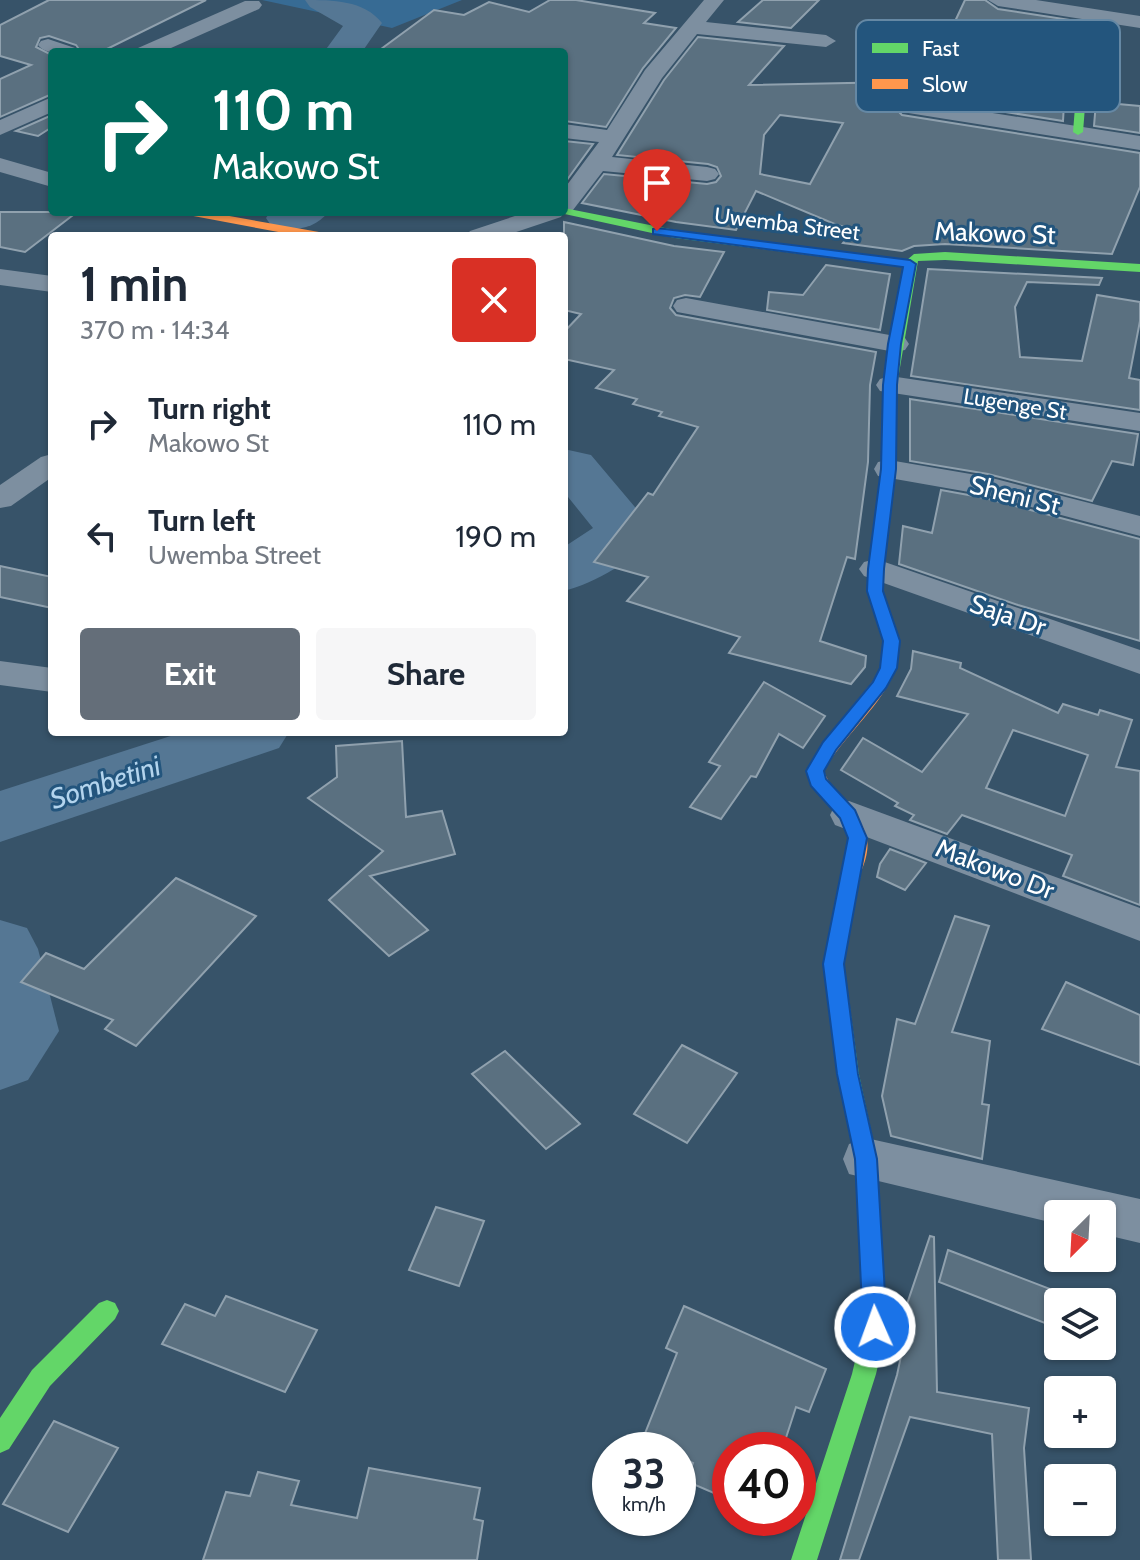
<!DOCTYPE html>
<html lang="en">
<head>
<meta charset="utf-8">
<style>
  body { margin:0; font-family:Cabin,sans-serif; background:#f6f6f7; color:#1f2937; height:100vh; display:flex; flex-direction:column; font-size:30px; white-space:nowrap }
  * { box-sizing:border-box; margin:0 }
  p { font-size:26px; color:#747a83 }
  .icon { flex:none; width:44px; height:44px; fill:none; stroke:currentColor; stroke-width:2; stroke-linecap:round; stroke-linejoin:round }
  .map { position:relative; flex:1; overflow:hidden }
  .sheet { position:absolute; left:48px; top:232px; width:520px; height:504px; display:flex; flex-direction:column; background:#fff; border-radius:8px; box-shadow:0 2px 6px #0004 }
  .sheet>* { flex:none }
  .hud { position:absolute; left:48px; top:48px; width:520px; height:168px; border-radius:8px; box-shadow:0 2px 6px #0004; background:#00695c; color:#fff; overflow:hidden }
  .needle { width:52px; rotate:204deg }
  .buttons { position:absolute; left:1044px; top:1200px; display:grid; gap:16px }
  .buttons a { display:grid; place-items:center; width:72px; height:72px; border-radius:8px; background:#fff; box-shadow:0 2px 6px #0004; font-size:40px }
  .speed { position:absolute; left:592px; top:1432px; display:flex; gap:16px; font-size:40px; font-weight:700; text-align:center }
  .speed>* { display:grid; place-content:center; width:104px; height:104px; border-radius:50%; background:#fff; box-shadow:0 2px 6px #0004; line-height:1 }
  .speed small { font-size:20px; font-weight:400 }
  .speed .limit { border:12px solid #d22; background:#fff; color:#111 }
  .pin { position:absolute; display:grid; place-items:center; width:68px; height:68px; color:#fff; margin:-82px -34px; border-radius:50% 50% 50% 0; rotate:-45deg; box-shadow:0 0 8px #0007 }
  .pin .icon { rotate:45deg }
  .me { position:absolute; width:88px; margin:-44px; rotate:358deg; stroke-linejoin:round; filter:drop-shadow(0 0 6px #0008) }
  .turn { display:flex; align-items:center; gap:28px; height:168px; padding:0 32px; font-size:36px }
  .turn .icon { width:104px; height:104px; stroke-width:2.5 }
  .turn b { display:block; font-size:56px; line-height:68px }
  .round { display:grid; place-items:center; flex:none; width:84px; height:84px; border-radius:8px; background:#f6f6f7 }
  .headline { display:flex; align-items:center; justify-content:space-between; height:136px; padding:0 32px }
  h1 { font-size:48px; font-weight:700; line-height:60px }
  .primary-button { display:flex; gap:16px; margin-top:auto; padding:16px 32px }
  .primary-button a { flex:1; height:92px; border-radius:8px; background:#646e79; color:#fff; font-size:32px; font-weight:700; line-height:92px; text-align:center }
  .primary-button a+a { background:#f6f6f7; color:#1f2937 }
  ul { padding:0; list-style:none }
  li { display:flex; align-items:center; gap:24px; height:112px; padding:0 32px }
  li div { flex:1 }
  li b { display:block; font-size:30px }
  li em { font-style:normal }
  .map>svg:first-child { display:block }
</style>
</head>
<body>
<div class="map">
<svg width="1140" height="1560" viewBox="0 0 1140 1560">
  <rect width="100%" height="100%" fill="#375369"/>
  <path fill="#376b94" d="M262,0H462L392,28Z"/>
  <g fill="none" stroke-linecap="round" stroke-linejoin="round">
    <g fill="#557794" fill-rule="evenodd">
      <path d="M305,0C332,0 364,0 382,23L362,52H324L343,26L310,7Z"/>
      <path d="M270,212H328C316,229 292,232 272,227L266,218Z"/>
      <path d="M564,449L591,455L656,532C637,559 595,583 564,591V547L593,528L564,492Z"/>
      <path d="M183,732H289L279,748L0,842V791Z"/>
      <path d="M0,920L27,928L38,949L59,1031L28,1080L0,1090Z"/>
    </g>
  </g>
  <g fill="#5a7080" stroke="#90a1ae" stroke-width="2" fill-rule="evenodd">
    <path d="M49,0H206L101,52H81L76,45L49,36L40,38L36,47L52,55V94L0,117V79L31,65L0,56V25Z"/>
    <path d="M550,0H576L655,13L644,23L676,28L643,68L606,127L564,121V52H377L434,10L464,15L489,2L529,12Z"/>
    <path d="M763,0H819L791,28L738,22Z"/>
    <path d="M965,0H985L998,9L1083,22L1074,35L1073,50L950,32Z"/>
    <path d="M698,37L784,46L749,85L897,82L893,75L931,74L942,50L1066,69L1063,121L910,97L897,104L896,109L902,115L1140,153V187L1112,254L945,244L914,246L902,251L843,243L855,229L837,225L756,191L736,230L676,222L582,203L604,174L707,184L716,182L721,176L717,167L708,164L617,155L664,80ZM780,115L843,123L810,184L760,174L764,135Z"/>
    <path d="M1096,102L1140,106V133L1094,126Z"/>
    <path d="M52,115V127L38,136L16,131Z"/>
    <path d="M564,141L593,144L564,184Z"/>
    <path d="M0,212H77L25,252L0,247Z"/>
    <path d="M564,222L674,246L724,252L700,297L685,295L674,298L670,308L676,315L876,352L870,385L868,462L855,559L847,557L820,641L866,656L865,667L851,684L729,653L740,637L627,601L648,577L594,562L648,493L653,495L698,427L659,416L662,412L633,404L637,399L596,388L614,370L564,359V332L581,314L564,310Z"/>
    <path d="M826,265L890,274L880,330L767,310L769,292L803,295Z"/>
    <path d="M928,269L1102,278L1099,285L1027,282L1015,307L1020,357L1082,361L1097,295L1140,302V321L1129,378L1140,380V410L911,376Z"/>
    <path d="M910,399L1138,434L1133,465L1112,461L1092,501L988,474L910,461Z"/>
    <path d="M941,490L985,498L1140,539V641L1018,605L899,564L903,526L932,533Z"/>
    <path d="M0,566L52,577V608L0,597Z"/>
    <path d="M913,651L961,663L960,668L1058,713L1063,704L1098,715L1100,710L1132,720L1116,767L1140,771V905L1063,876L1072,855L962,815L947,834L910,820L914,815L895,806L898,803L841,770L863,738L922,772L968,714L897,696L911,669ZM1013,730L1088,755L1065,816L986,788Z"/>
    <path d="M764,682L825,716L803,748L779,734L756,777L751,776L721,819L690,807L720,766L709,762Z"/>
    <path d="M402,741L406,817L442,811L455,854L370,876L428,930L389,956L329,900L383,851L308,798L337,777L336,746Z"/>
    <path d="M890,849L926,863L905,890L877,877L880,864Z"/>
    <path d="M176,878L256,916L136,1046L105,1029L113,1020L21,982L46,953L84,969Z"/>
    <path d="M955,916L989,926L952,1032L990,1041L982,1104L989,1105L982,1159L891,1136L882,1096L897,1019L915,1024Z"/>
    <path d="M1066,982L1140,1015V1065L1042,1029Z"/>
    <path d="M682,1045L737,1073L687,1143L634,1114Z"/>
    <path d="M505,1051L580,1124L546,1149L472,1074Z"/>
    <path d="M436,1207L484,1221L459,1286L409,1270Z"/>
    <path d="M930,1236L934,1237L937,1392L1029,1408L1024,1448L1031,1560H998L992,1434L910,1417L859,1560H840L897,1375L907,1328L906,1307Z"/>
    <path d="M948,1250L1058,1292L1050,1325L939,1282Z"/>
    <path d="M226,1296L317,1330L285,1392L162,1344L185,1304L215,1316Z"/>
    <path d="M684,1306L826,1369L809,1412L796,1407L782,1450H730V1500L686,1481L693,1463L678,1456V1450H663L642,1441L677,1353L666,1348Z"/>
    <path d="M54,1421L118,1448L68,1532L3,1504Z"/>
    <path d="M369,1468L480,1488L474,1519L483,1521L477,1560H203L226,1492L250,1496L258,1472L299,1481L291,1505L357,1518Z"/>
  </g>
  <g fill="none" stroke-linecap="round" stroke-linejoin="round">
    <g fill="#7d8fa0" fill-rule="evenodd">
      <path d="M704,0H724L706,22L826,35L836,41L826,47L697,34L662,78L612,157L707,167L715,169L719,174L715,179L707,181L603,171L573,210L564,212L561,217L504,236H466L470,231L527,212H564V189L599,142L564,138V124L607,130L645,70Z"/>
      <path d="M988,0H1036L1140,16V28L998,6Z"/>
      <path d="M245,1H259L262,5L259,9L162,52H135L138,48Z"/>
      <path d="M48,39L75,48L78,52C63,52 47,56 38,45L41,41Z"/>
      <path d="M52,97V112L0,135V120Z"/>
      <path d="M910,100L1140,136V150L902,112L899,107Z"/>
      <path d="M0,158L52,173V187L0,172Z"/>
      <path d="M0,269L52,276V292L0,285Z"/>
      <path d="M686,298L895,336L905,338L909,344L905,350L895,352L677,312L673,306L677,300Z"/>
      <path d="M890,376L1140,413V431L880,391L876,385L880,379Z"/>
      <path d="M52,454V477L11,506L0,508V485L41,457Z"/>
      <path d="M889,460L988,477L1140,516V536L986,495L878,476L874,469L878,462Z"/>
      <path d="M876,559L1140,650V674L864,576L859,569L864,562Z"/>
      <path d="M0,661L52,668V692L0,685Z"/>
      <path d="M849,801L1140,908V941L835,825L830,815L835,805Z"/>
      <path d="M866,1138L1140,1199V1243L1102,1234V1214H1058V1224L849,1174L843,1159L849,1144Z"/>
    </g>
    <g fill="#63d668" fill-rule="evenodd">
      <path d="M931,36L1082,58L1088,69L1083,132L1078,135L1073,132L1078,69L1074,62L928,41L926,39Z"/>
      <path d="M564,208L675,230L907,260L914,254L945,252L1140,264V272L945,260L918,261L897,385L896,469L890,521L882,526L874,521L882,469L883,385L903,267L675,238L560,213L564,212Z"/>
      <path d="M851,866L858,868L861,873L844,964L859,1074L877,1159L887,1327L876,1374L817,1560H791L852,1374L863,1327L855,1159L837,1074L824,964L841,873L844,868Z"/>
      <path d="M107,1300L115,1303L119,1311L115,1319L50,1386L9,1449L0,1453V1418L32,1370L99,1303Z"/>
    </g>
    <g fill="#ff974d" fill-rule="evenodd">
      <path d="M182,212H207L319,232L325,236H300L188,215Z"/>
      <path d="M882,516L890,521C887,543 883,566 883,588C884,618 907,640 895,671C880,708 843,736 824,771C839,813 888,819 858,878H844L841,873C844,863 848,852 848,841C847,813 815,797 806,771L823,742L873,681L880,668L883,641L867,591L874,521Z"/>
    </g>
  </g>
  <path fill="#1a73e8" stroke="#114b97" stroke-width="2" d="M657,228L910,260L916,264L901,344L897,385L896,469L884,569L883,591L900,641L897,668L886,688L836,750L824,771L826,779L855,810L867,838L844,964L858,1074L877,1159L887,1327L883,1335L875,1339L866,1335L863,1327L855,1159L837,1074L823,964L848,838L840,818L811,786L806,771L823,742L873,682L880,668L883,641L867,591L868,569L881,469L883,385L888,344L903,267L653,234V229Z"/>
  <g text-anchor="middle" dominant-baseline="central" stroke-width="6" stroke-linejoin="round" paint-order="stroke">
    <g font-size="22" fill="#fff" stroke="#23557d">
      <text transform="translate(787 224) rotate(7)">Uwemba Street</text>
      <text transform="translate(1015 404) rotate(9)">Lugenge St</text>
    </g>
    <g font-size="26" fill="#fff" stroke="#23557d">
      <text transform="translate(995 233) rotate(2)">Makowo St</text>
      <text transform="translate(1015 495) rotate(14)">Sheni St</text>
      <text transform="translate(1008 615) rotate(19)">Saja Dr</text>
      <text transform="translate(995 869) rotate(21)">Makowo Dr</text>
    </g>
    <g font-size="28" font-style="italic" fill="#b3d4ed" stroke="#23557d">
      <text transform="translate(105 782) rotate(-18)">Sombetini</text>
    </g>
  </g>
  <rect x="856" y="20" width="264" height="92" rx="12" fill="#23557d" stroke="#6588a4" stroke-width="2"/>
  <rect x="872" y="43" width="36" height="10" fill="#63d668"/>
  <rect x="872" y="79" width="36" height="10" fill="#ff974d"/>
  <g font-size="22" fill="#fff">
    <text x="922" y="56">Fast</text>
    <text x="922" y="92">Slow</text>
  </g>
</svg>
<div class="buttons">
<a><svg class="needle" viewBox="-14 -14 28 28"><path d="M0-13l5 13h-10z" fill="#e53935"/><path d="M0 13l5-13h-10z" fill="#747a83"/></svg></a>
<a><svg class="icon" aria-label="layers" viewBox="0 0 24 24"><path d="M12 4l9 5-9 5-9-5zM3 14l9 5 9-5"/></svg></a>
<a>+</a>
<a>−</a>
</div>
<div class="speed"><div>33<small>km/h</small></div><div class="limit">40</div></div>
<div class="pin" style="left:657px;top:231px;background:#d93025"><svg class="icon" aria-label="arrive" viewBox="0 0 24 24"><path d="M6 21V4h12l-3 4 3 4H6"/></svg></div>
<svg class="me" style="left:875px;top:1327px" viewBox="-20 -20 40 40"><circle r="17" fill="#1a73e8" stroke="#fff" stroke-width="3"/><path d="M0-11L8 9 0 5-8 9z" fill="#fff"/></svg>
<div class="hud">
<div class="turn"><svg class="icon" aria-label="right" viewBox="0 0 24 24"><path d="M7 20v-9h11M14 6l5 5-5 5"/></svg><div><b>110 m</b>Makowo St</div></div>
</div>
<section class="sheet">
<div class="headline"><div><h1>1 min</h1><p>370 m · 14:34</p></div><a class="round" style="background:#d93025;color:#fff"><svg class="icon" aria-label="close" viewBox="0 0 24 24"><path d="M6 6l12 12M18 6L6 18"/></svg></a></div>
<ul>
<li><svg class="icon" aria-label="right" viewBox="0 0 24 24"><path d="M7 20v-9h11M14 6l5 5-5 5"/></svg><div><b>Turn right</b><p>Makowo St</p></div><em>110 m</em></li>
<li><svg class="icon" aria-label="left" viewBox="0 0 24 24"><path d="M17 20v-9H6M10 6l-5 5 5 5"/></svg><div><b>Turn left</b><p>Uwemba Street</p></div><em>190 m</em></li>
</ul>
<div class="primary-button"><a>Exit</a><a>Share</a></div>
</section>
</div>
</body>
</html>
